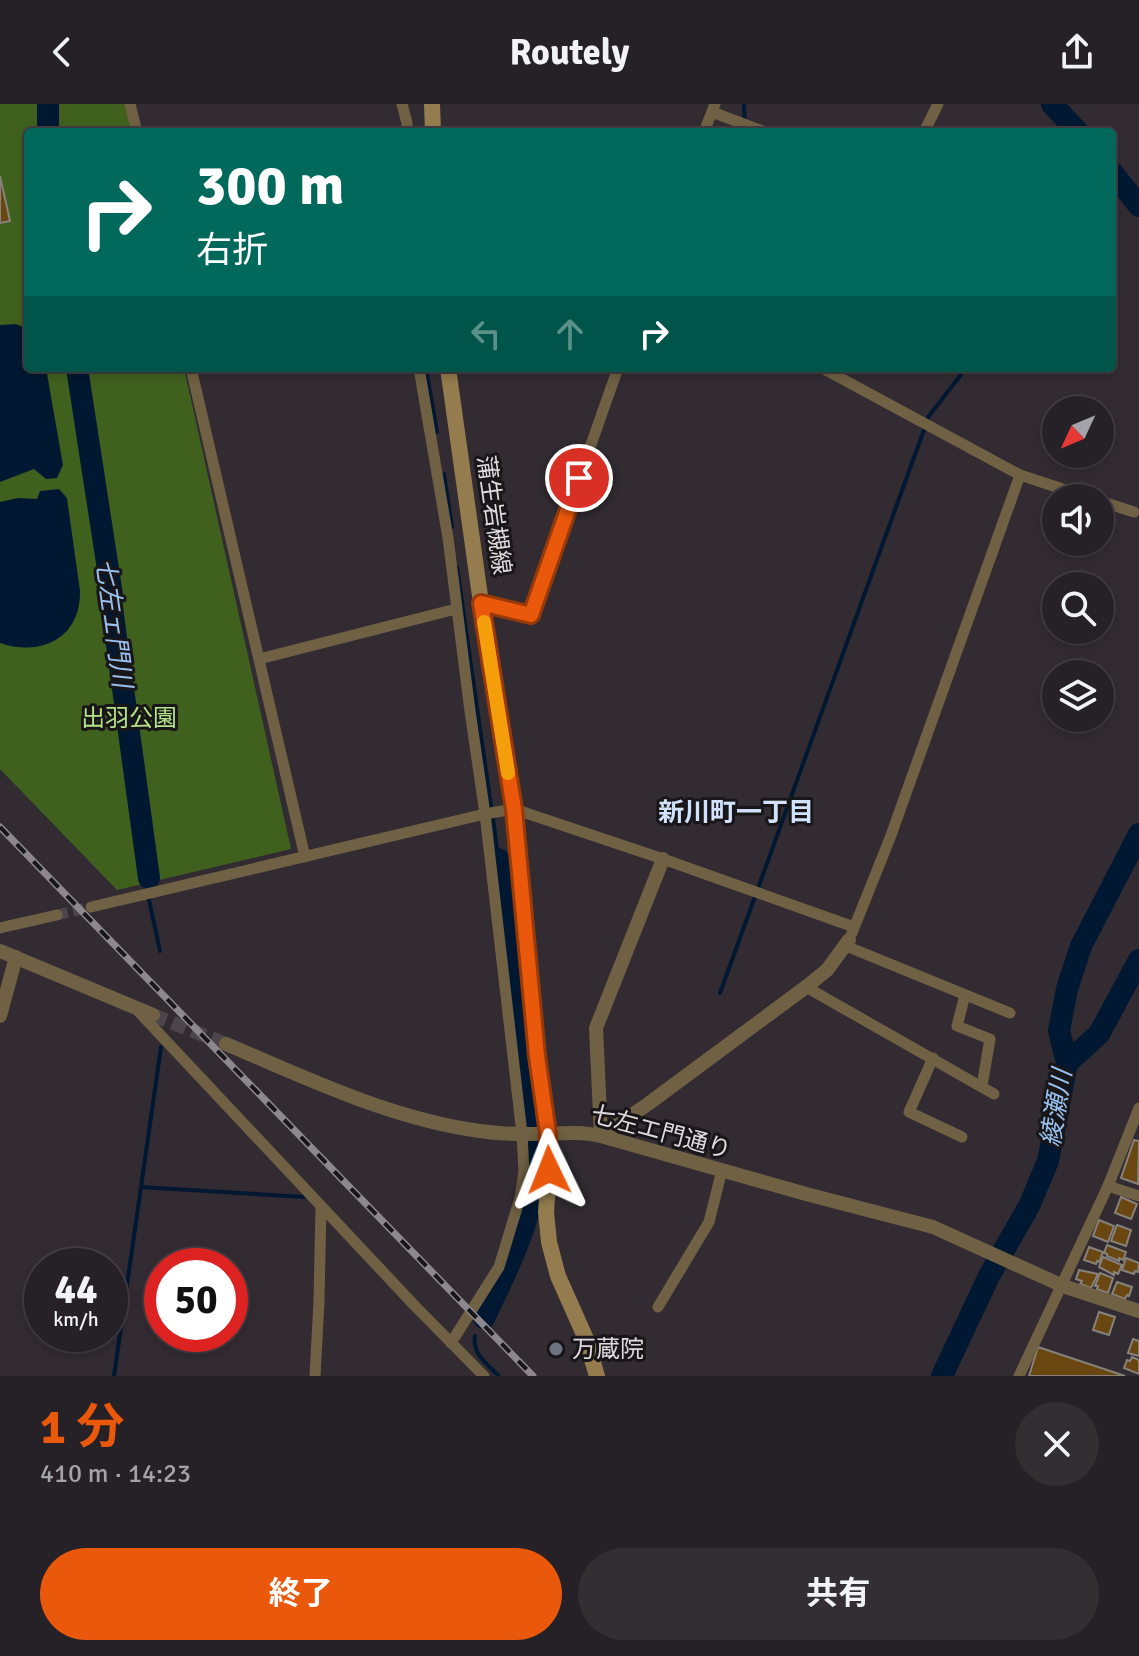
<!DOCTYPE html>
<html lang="ja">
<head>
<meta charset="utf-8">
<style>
  body { margin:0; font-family:Signika,"Noto Sans JP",sans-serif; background:#322e32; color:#f1f3f6; height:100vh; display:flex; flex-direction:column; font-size:30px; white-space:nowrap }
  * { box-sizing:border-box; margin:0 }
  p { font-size:26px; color:#a4a3a7 }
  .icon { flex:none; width:44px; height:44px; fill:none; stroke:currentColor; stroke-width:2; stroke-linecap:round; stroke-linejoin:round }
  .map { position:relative; height:1272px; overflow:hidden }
  .panel { display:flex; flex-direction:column; background:#262126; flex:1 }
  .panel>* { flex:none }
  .banner { position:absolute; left:24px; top:24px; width:1092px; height:244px; border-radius:8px; box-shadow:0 4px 12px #0003,0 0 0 2px #423e43; background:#00695c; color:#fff; overflow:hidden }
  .needle { width:52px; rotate:226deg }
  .fabs { position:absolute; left:1042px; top:292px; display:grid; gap:16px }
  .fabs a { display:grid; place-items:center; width:72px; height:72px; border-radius:50%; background:#262126; box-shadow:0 4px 12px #0003,0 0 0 2px #423e43; font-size:40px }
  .speed { position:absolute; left:24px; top:1144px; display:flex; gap:16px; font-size:40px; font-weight:700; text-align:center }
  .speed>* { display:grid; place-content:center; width:104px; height:104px; border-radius:50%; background:#262126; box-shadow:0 4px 12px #0003,0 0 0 2px #423e43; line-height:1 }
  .speed small { font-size:20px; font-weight:400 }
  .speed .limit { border:12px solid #d22; background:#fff; color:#111 }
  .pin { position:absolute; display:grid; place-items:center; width:68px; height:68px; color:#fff; margin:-34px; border:4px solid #fff; border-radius:50%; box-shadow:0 2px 8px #0007 }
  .me { position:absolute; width:88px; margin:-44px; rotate:358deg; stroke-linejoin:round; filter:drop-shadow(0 0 6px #0008) }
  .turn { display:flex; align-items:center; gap:28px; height:168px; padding:0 40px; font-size:36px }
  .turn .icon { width:104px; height:104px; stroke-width:2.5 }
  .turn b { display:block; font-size:56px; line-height:68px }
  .lanes { display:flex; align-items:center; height:76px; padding:0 40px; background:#0003; justify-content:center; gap:40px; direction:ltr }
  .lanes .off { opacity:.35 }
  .round { display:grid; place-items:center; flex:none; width:84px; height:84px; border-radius:42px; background:#322e32 }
  .head { display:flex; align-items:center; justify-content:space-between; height:136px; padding:0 40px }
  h1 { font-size:48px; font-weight:700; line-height:60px; color:#ea580c }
  .action { display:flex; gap:16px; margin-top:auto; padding:16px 40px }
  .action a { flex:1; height:92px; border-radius:48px; background:#ea580c; color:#fff; font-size:32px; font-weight:700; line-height:92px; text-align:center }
  .action a+a { background:#322e32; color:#f1f3f6 }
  header { display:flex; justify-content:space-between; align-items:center; height:104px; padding:0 40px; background:#262126; font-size:36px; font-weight:700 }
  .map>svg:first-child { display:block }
</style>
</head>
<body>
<header><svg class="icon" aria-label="back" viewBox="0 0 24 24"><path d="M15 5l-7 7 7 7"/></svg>Routely<svg class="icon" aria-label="share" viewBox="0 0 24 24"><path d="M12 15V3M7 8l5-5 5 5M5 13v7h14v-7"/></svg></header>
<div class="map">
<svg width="1139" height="1272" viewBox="0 0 1139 1272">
  <rect width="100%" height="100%" fill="#322c32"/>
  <path fill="#40611e" d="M0,0H126L132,28H28V264H184L291,745L117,786L0,665Z"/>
  <g fill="#001832">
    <path d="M16,220L28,225V264H46L63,361L57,374L46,375L34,365L0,378V221Z"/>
    <path d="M59,385L67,394L80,487C81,534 41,553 0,539V398L18,394L37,395L40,387Z"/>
  </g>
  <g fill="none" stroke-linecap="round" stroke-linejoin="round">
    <g stroke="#001832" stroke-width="4">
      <path d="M744,0L745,28"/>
      <path d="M426,264L437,328"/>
      <path d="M444,370L452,423"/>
      <path d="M457,463L491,702"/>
      <path d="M493,714L498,755"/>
      <path d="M149,774V796L160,847"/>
      <path d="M720,889L929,312L966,264"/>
      <path d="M141,1083L304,1093"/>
      <path d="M475,1232C472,1250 487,1260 499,1272"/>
      <path d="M114,1272L161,943"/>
    </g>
    <g stroke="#001832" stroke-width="22">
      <path d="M48,0V28"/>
      <path d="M1052,0L1078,28"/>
      <path d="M1112,68L1139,102"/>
      <path d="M77,264L112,491L111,497L149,774"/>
      <path d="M498,755L506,800L532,1021"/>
      <path d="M1067,959L1099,930L1139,856"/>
      <path d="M484,1214C510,1160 541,1102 535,1040"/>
      <path d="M942,1272L989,1172L1029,1102L1048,1057L1067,959L1059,927L1067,885L1081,842L1139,730"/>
    </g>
  </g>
  <g fill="#6a4710" stroke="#87827b" stroke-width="2">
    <path d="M0,72L10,117L0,119Z"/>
    <path d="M1134,1036L1139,1037L1138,1080L1121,1074Z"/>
    <path d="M1121,1093L1137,1100L1131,1115L1115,1109Z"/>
    <path d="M1099,1116L1114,1122L1108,1138L1093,1132Z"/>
    <path d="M1117,1121L1131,1126L1126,1142L1111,1137Z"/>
    <path d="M1107,1141L1126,1148L1123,1156L1119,1154V1157L1107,1152V1150L1104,1149Z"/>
    <path d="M1089,1143L1103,1148L1099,1158L1097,1157L1096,1160L1084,1156Z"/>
    <path d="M1103,1153L1122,1161L1118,1170L1114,1168V1171L1099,1163Z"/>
    <path d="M1126,1154L1139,1159L1138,1168L1135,1167L1134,1170L1122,1166Z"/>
    <path d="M1079,1166L1098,1170L1091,1184L1080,1180L1082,1177L1076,1175Z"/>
    <path d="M1100,1169L1113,1174L1108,1189L1097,1185L1098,1182H1095Z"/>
    <path d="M1117,1178L1132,1183L1129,1192L1127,1191L1125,1195L1112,1190Z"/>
    <path d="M1099,1208L1115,1213L1109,1231L1093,1226Z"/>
    <path d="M1133,1235L1139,1237V1252L1128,1249Z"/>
    <path d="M1038,1243L1125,1272H1029Z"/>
    <path d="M1132,1253L1139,1256V1270L1124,1264L1127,1256L1130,1257Z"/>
  </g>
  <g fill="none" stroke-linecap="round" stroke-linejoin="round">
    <path stroke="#4c464c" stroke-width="11" stroke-dasharray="11 5.5" stroke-linecap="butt" d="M57,811L91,803"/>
    <path stroke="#4c464c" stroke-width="14" stroke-dasharray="14 7" stroke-linecap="butt" d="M153,911L226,940"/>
    <g stroke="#706144" stroke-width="11">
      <path d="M130,0L137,28"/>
      <path d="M402,0L407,19V28"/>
      <path d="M712,8L765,28"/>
      <path d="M704,28L715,0"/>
      <path d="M924,28L938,0"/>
      <path d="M191,264L305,753"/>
      <path d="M419,264L448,434L470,607L485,710L522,1030L524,1067L520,1094L499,1163L451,1239"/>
      <path d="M822,264L1020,371L1090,394"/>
      <path d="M1100,397L1134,408"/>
      <path d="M481,499L531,511L618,264"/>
      <path d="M259,555L456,505"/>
      <path d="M91,803L485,710L514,705L663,755L854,823"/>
      <path d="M0,824L57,811"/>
      <path d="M852,829L890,734L1020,371"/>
      <path d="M846,842L1010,909"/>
      <path d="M806,883L994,990"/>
      <path d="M965,891L957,922L990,935L982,982"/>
      <path d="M138,907L415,1202L484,1272"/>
      <path d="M933,954L909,1008L962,1033"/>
      <path d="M1108,1082L1139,1092"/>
      <path d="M658,1203L709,1118L722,1066"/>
      <path d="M315,1272L319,1197L321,1102"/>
      <path d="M1019,1272L1108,1082L1139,1004"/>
    </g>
    <g stroke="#706144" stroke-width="14">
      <path d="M663,755L596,924L601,1032L648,1000L806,883L827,866L849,836"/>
      <path d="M0,847L153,911"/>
      <path d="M0,912L16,853"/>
      <path d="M226,940C304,973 383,1011 467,1025C485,1028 504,1030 522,1030C549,1031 575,1026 601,1032L806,1090L933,1123L1063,1182L1139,1207"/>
    </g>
    <g stroke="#947c4e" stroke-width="16">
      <path d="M432,0L433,28"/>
      <path d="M448,264L481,499L514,705L537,952L548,1030L549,1066L546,1108L549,1138L558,1172L586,1235L597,1272"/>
    </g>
    <defs>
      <path id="rail" d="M0,723L533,1272"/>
    </defs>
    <use href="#rail" stroke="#8d888d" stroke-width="7"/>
    <use href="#rail" stroke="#181618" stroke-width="4" stroke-dasharray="12" stroke-linecap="butt"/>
  </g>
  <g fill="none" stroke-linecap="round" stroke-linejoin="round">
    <defs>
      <path id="route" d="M549,1066L548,1030L537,952L514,705L481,499L531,511L579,374"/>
    </defs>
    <use href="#route" stroke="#983908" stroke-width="20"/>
    <use href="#route" stroke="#ea580c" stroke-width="14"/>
    <path stroke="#f59e0b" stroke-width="14" d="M484,518L508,669"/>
  </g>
  <circle fill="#6b7280" stroke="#181618" stroke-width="3" cx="556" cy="1245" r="8"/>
  <g text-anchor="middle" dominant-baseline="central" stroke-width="6" stroke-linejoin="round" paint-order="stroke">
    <g font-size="24" fill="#dedadd" stroke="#181618">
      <text transform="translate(494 411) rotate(82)">蒲生岩槻線</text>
      <text transform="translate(661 1028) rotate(15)">七左エ門通り</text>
    </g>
    <g font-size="24" fill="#b3e588" stroke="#181618">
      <text x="129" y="614">出羽公園</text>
    </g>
    <g font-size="24" fill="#dedadd" stroke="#181618" text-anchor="start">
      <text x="572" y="1245">万蔵院</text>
    </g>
    <g font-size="26" font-style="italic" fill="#99c1f0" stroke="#181618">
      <text transform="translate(113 519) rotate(82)">七左ェ門川</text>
      <text transform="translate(1057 1004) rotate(-81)">綾瀬川</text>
    </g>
    <g font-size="26" font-weight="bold" fill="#d1e3fc" stroke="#181618">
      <text x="736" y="709">新川町一丁目</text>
    </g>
  </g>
</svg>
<div class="fabs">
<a><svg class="needle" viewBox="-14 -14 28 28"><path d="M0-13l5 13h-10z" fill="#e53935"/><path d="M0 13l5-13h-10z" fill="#a4a3a7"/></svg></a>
<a><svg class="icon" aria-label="sound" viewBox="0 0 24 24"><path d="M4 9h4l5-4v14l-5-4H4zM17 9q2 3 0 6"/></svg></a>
<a><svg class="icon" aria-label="search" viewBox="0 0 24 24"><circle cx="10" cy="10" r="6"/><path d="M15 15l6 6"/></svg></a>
<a><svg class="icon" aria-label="layers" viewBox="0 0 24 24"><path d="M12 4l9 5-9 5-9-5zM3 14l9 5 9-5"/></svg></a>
</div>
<div class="speed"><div>44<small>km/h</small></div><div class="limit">50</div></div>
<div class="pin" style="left:579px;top:374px;background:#d93025"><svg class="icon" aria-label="arrive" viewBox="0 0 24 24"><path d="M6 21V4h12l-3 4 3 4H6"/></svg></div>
<svg class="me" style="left:549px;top:1066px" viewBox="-20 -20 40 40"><path d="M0-17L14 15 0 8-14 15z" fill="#ea580c" stroke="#fff" stroke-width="4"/></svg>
<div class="banner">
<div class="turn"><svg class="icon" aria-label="right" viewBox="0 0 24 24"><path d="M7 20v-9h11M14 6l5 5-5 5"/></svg><div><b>300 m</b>右折</div></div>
<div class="lanes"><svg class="icon off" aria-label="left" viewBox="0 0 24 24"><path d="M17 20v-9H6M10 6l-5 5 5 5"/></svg><svg class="icon off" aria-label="ahead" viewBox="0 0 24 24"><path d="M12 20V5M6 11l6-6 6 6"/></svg><svg class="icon" aria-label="right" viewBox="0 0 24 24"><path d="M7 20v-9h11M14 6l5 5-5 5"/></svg></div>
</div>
</div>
<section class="panel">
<div class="head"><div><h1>1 分</h1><p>410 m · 14:23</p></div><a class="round"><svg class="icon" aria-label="close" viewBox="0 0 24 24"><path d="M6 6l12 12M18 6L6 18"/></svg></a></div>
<div class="action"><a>終了</a><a>共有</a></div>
</section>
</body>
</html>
